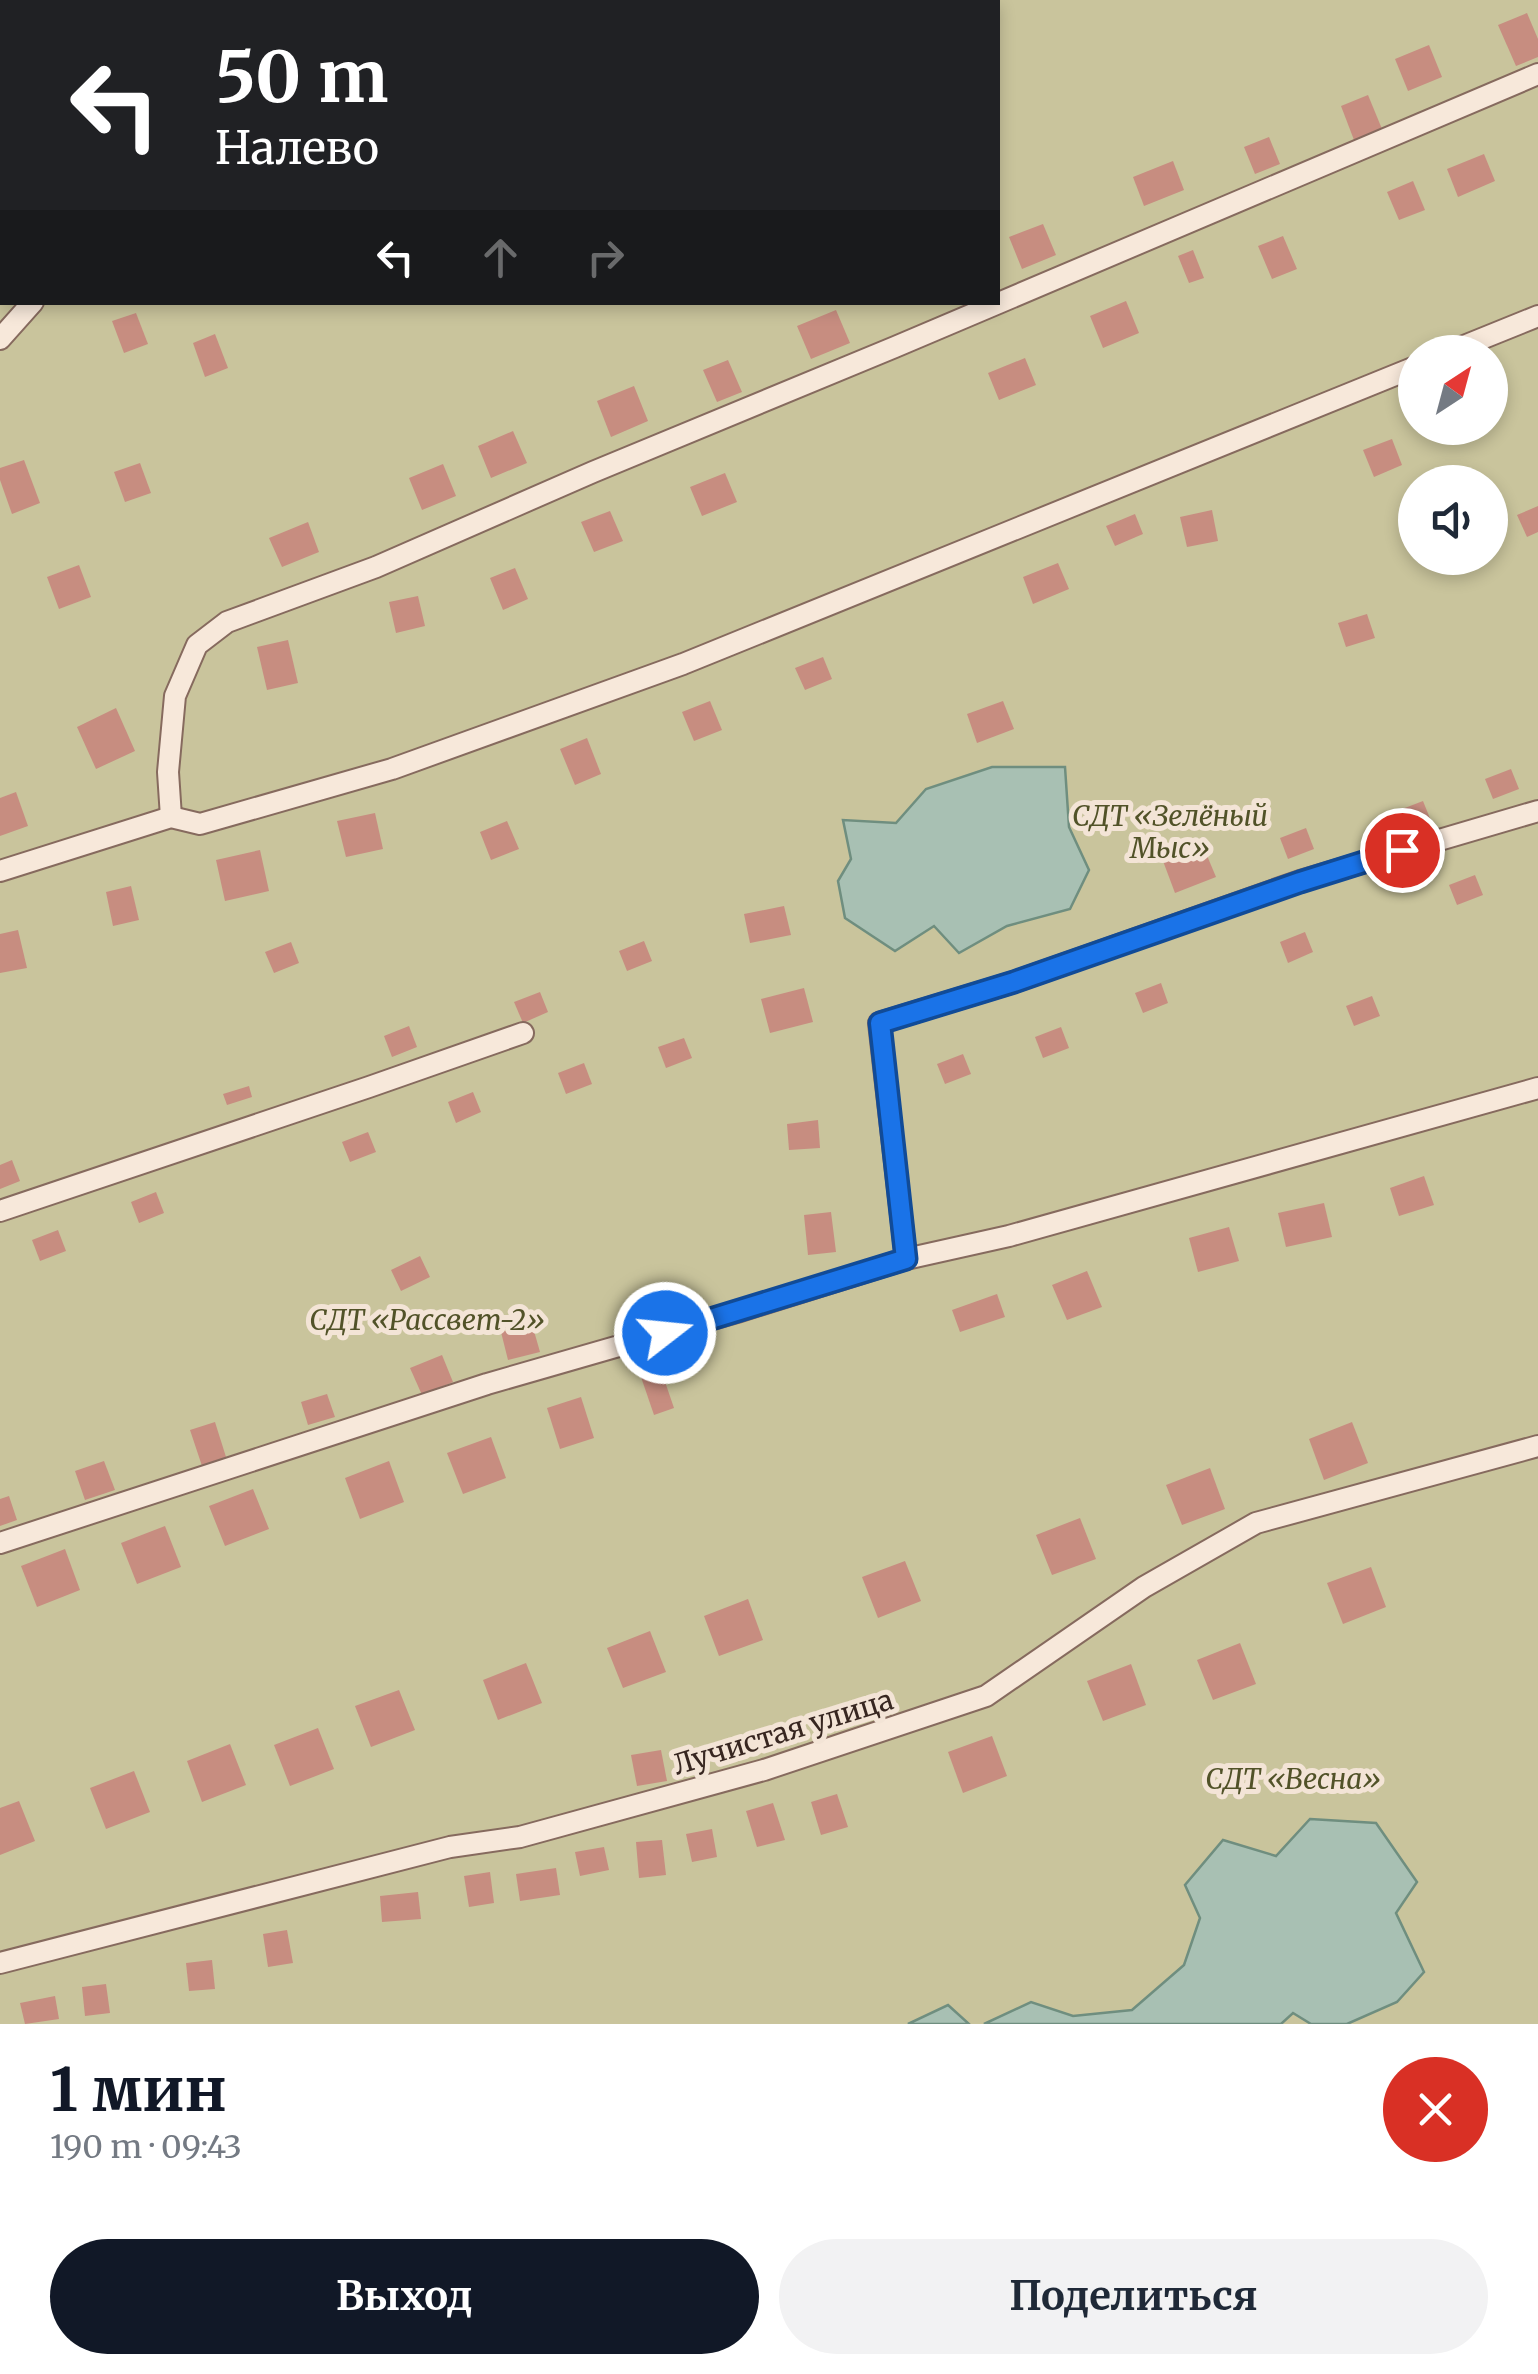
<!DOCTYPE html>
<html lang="ru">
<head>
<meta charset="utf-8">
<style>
  body { margin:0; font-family:Merriweather,serif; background:#f2f2f3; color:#1f2937; height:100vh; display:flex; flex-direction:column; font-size:38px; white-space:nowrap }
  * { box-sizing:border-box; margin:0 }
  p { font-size:32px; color:#747a83 }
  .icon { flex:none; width:55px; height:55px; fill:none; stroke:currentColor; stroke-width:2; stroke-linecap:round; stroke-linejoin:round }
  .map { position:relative; height:2024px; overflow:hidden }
  .panel { display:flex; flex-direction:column; background:#fff; flex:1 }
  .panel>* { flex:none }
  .top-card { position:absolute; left:0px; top:0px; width:1000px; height:305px; box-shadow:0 5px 15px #0003; background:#202124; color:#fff; overflow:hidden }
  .needle { width:65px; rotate:36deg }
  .controls { position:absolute; left:1398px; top:335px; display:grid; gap:20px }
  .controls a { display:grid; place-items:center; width:110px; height:110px; border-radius:50%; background:#fff; box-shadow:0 5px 15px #0003; font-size:50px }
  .pin { position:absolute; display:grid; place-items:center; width:85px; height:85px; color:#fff; margin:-42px; border:5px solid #fff; border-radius:50%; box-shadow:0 2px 10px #0007 }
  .me { position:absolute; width:110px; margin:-55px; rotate:74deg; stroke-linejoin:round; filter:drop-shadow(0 0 8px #0008) }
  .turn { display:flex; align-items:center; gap:35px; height:210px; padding:0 50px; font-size:45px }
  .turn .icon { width:130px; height:130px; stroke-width:2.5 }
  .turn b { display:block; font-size:70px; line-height:85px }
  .lanes { display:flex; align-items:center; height:95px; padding:0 50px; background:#0003; justify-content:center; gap:50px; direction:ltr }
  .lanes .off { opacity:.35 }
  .round { display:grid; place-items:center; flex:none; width:105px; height:105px; border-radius:52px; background:#f2f2f3 }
  .headline { display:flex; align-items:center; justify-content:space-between; height:170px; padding:0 50px }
  h1 { font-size:60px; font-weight:700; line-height:75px; color:#111827 }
  .action { display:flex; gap:20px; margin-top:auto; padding:20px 50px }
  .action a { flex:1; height:115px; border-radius:60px; background:#111827; color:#fff; font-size:40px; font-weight:700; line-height:115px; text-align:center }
  .action a+a { background:#f2f2f3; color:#1f2937 }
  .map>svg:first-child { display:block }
</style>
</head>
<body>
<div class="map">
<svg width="1538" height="2024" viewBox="0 0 1538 2024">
  <rect width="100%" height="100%" fill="#ebd8c7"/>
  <path fill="#c9c49c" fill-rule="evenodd" d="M0,0H1538V2024H0ZM2,2H998V302H2ZM1415,352H1490V428H1415ZM1415,482H1490V558H1415Z"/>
  <g fill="#a8c0b3" stroke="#6f8e7f" stroke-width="2.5">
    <path d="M992,767H1065L1069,827L1089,870L1070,909L1007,926L959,953L934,926L895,951L845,918L838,881L851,859L843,820L896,823L926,789Z"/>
    <path d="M1310,1819L1376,1823L1417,1882L1396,1913L1424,1972L1397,2002L1347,2024H1311L1293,2013L1281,2024H984L1031,2002L1073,2016L1132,2010L1184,1965L1200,1918L1185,1885L1223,1840L1276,1856Z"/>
    <path d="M948,2005L969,2024H908Z"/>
  </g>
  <g fill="#c78d80">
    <path d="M1527,13L1538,39V57L1516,66L1498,25Z"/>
    <path d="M1429,45L1442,77L1408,91L1395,59Z"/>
    <path d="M1368,95L1382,129L1354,140L1341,106Z"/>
    <path d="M1269,137L1280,164L1255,174L1244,147Z"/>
    <path d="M1484,154L1495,181L1458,197L1447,169Z"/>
    <path d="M1173,161L1184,190L1144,206L1133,177Z"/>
    <path d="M1413,181L1425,210L1399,220L1387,192Z"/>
    <path d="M1043,224L1056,255L1022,269L1009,237Z"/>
    <path d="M1283,236L1297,269L1272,279L1258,246Z"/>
    <path d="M1193,250L1204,278L1189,283L1178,256Z"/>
    <path d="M1126,301L1139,333L1103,348L1090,316Z"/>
    <path d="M836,310L850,343L811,359L797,326Z"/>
    <path d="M136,313L148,344L124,353L112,321Z"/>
    <path d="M215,334L228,368L205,377L193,343Z"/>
    <path d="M1025,358L1036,385L999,400L988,373Z"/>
    <path d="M728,360L742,392L717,402L703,370Z"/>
    <path d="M634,386L648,421L611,437L597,401Z"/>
    <path d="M513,431L527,463L491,478L478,446Z"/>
    <path d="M1392,439L1402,465L1374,477L1363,450Z"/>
    <path d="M24,460L40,503L12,514L0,480V468Z"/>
    <path d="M140,463L151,493L125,502L114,472Z"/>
    <path d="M443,464L456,496L422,510L409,478Z"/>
    <path d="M725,473L737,502L702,516L690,487Z"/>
    <path d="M1538,506V532L1527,537L1517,515Z"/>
    <path d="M1212,510L1218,541L1187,547L1180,517Z"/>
    <path d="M610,511L623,541L594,552L581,522Z"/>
    <path d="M1135,514L1143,534L1115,546L1106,526Z"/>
    <path d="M308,522L319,552L282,567L269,538Z"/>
    <path d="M1058,563L1069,589L1033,604L1023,577Z"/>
    <path d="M79,565L91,597L59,609L47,577Z"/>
    <path d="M515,568L528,599L503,610L490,578Z"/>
    <path d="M418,596L425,626L396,633L389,602Z"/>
    <path d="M1367,614L1375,638L1346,647L1338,623Z"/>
    <path d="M288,640L298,683L267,690L257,647Z"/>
    <path d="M823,657L832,679L805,690L795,668Z"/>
    <path d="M710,701L722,730L694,741L682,712Z"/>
    <path d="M1003,701L1014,729L977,743L967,714Z"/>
    <path d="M116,708L135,751L96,769L77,727Z"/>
    <path d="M587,738L601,774L575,785L560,749Z"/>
    <path d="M1511,769L1519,789L1493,799L1485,779Z"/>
    <path d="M16,792L28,826L0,836V798Z"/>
    <path d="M1423,801L1431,821L1405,831L1397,811Z"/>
    <path d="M375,813L383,849L346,857L337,821Z"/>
    <path d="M507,821L519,849L491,860L480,832Z"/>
    <path d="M1306,828L1314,849L1288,859L1280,838Z"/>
    <path d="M1203,846L1216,877L1175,893L1163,861Z"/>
    <path d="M260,850L269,891L225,901L216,860Z"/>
    <path d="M1475,875L1483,895L1457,905L1449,885Z"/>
    <path d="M131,886L139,920L113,926L106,892Z"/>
    <path d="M784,906L791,935L750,943L744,914Z"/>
    <path d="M18,930L27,968L0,973V934Z"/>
    <path d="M1305,932L1313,952L1288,963L1280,942Z"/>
    <path d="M644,941L652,961L627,971L619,951Z"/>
    <path d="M291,942L299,963L274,973L265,952Z"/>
    <path d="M1161,983L1168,1003L1143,1013L1135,993Z"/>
    <path d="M804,988L813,1022L770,1033L761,999Z"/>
    <path d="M540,992L548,1012L523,1023L514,1002Z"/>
    <path d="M1372,996L1380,1016L1354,1026L1346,1006Z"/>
    <path d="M409,1026L417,1047L392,1057L384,1036Z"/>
    <path d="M1061,1027L1069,1048L1043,1058L1035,1037Z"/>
    <path d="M684,1038L692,1058L666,1068L658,1047Z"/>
    <path d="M963,1054L971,1074L945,1084L937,1064Z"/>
    <path d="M584,1063L592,1084L566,1094L558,1073Z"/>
    <path d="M249,1086L252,1097L227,1105L223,1094Z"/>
    <path d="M473,1092L481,1112L456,1123L448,1102Z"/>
    <path d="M818,1120L820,1148L789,1150L787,1124Z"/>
    <path d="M368,1132L376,1152L350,1162L342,1142Z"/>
    <path d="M12,1160L20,1181L0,1189V1165Z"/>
    <path d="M1424,1176L1434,1205L1399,1216L1390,1188Z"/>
    <path d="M156,1192L164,1213L139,1223L131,1202Z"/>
    <path d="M1324,1203L1332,1237L1286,1247L1278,1213Z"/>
    <path d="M831,1212L836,1252L808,1255L804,1215Z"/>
    <path d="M1229,1227L1239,1261L1198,1272L1189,1238Z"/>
    <path d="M58,1230L66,1251L40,1261L32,1240Z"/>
    <path d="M420,1256L430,1277L401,1291L391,1270Z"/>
    <path d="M1087,1271L1102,1307L1067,1320L1052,1285Z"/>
    <path d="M997,1294L1005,1317L960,1332L952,1310Z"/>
    <path d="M532,1324L540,1352L508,1360L501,1332Z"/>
    <path d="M442,1355L453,1382L422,1395L410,1368Z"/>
    <path d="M661,1370L674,1408L654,1415L641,1377Z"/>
    <path d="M327,1394L335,1417L308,1425L301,1402Z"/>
    <path d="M581,1397L594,1438L560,1449L547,1408Z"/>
    <path d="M215,1422L226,1457L202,1466L190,1430Z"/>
    <path d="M1352,1422L1368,1463L1324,1480L1309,1439Z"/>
    <path d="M491,1437L506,1478L463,1494L447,1453Z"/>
    <path d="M104,1461L115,1490L85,1500L75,1471Z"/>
    <path d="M389,1461L404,1502L360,1519L345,1478Z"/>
    <path d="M1210,1468L1225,1509L1182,1525L1166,1485Z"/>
    <path d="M253,1489L269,1529L225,1546L209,1506Z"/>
    <path d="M9,1496L17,1520L0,1526V1499Z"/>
    <path d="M1080,1518L1096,1559L1052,1575L1036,1535Z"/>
    <path d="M165,1526L181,1567L137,1584L121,1543Z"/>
    <path d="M65,1549L80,1590L37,1607L21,1566Z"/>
    <path d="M905,1561L921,1601L878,1618L862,1577Z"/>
    <path d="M1371,1567L1386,1607L1343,1624L1327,1583Z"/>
    <path d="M748,1599L763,1640L719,1656L704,1616Z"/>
    <path d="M650,1631L666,1672L623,1688L607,1648Z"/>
    <path d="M1240,1643L1256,1684L1213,1700L1197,1660Z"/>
    <path d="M526,1663L542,1703L498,1720L483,1680Z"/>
    <path d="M1131,1664L1146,1705L1103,1721L1087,1681Z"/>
    <path d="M399,1690L415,1730L371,1747L355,1706Z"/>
    <path d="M318,1728L334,1769L290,1786L274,1745Z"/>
    <path d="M992,1736L1007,1776L963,1793L948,1752Z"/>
    <path d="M230,1744L246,1785L202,1802L187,1761Z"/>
    <path d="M661,1750L667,1781L637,1786L631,1755Z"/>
    <path d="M134,1771L150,1812L106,1829L90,1788Z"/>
    <path d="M837,1794L848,1827L821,1835L811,1802Z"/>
    <path d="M19,1801L35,1841L0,1855V1808Z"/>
    <path d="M773,1803L785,1840L757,1847L746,1811Z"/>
    <path d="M712,1829L717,1857L692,1862L686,1834Z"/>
    <path d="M662,1840L666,1875L639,1878L636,1842Z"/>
    <path d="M604,1847L609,1870L580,1876L575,1852Z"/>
    <path d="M556,1868L560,1895L520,1901L516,1874Z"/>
    <path d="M490,1872L494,1903L469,1907L464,1876Z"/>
    <path d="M418,1892L421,1919L382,1922L380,1896Z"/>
    <path d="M287,1930L293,1963L268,1967L263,1934Z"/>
    <path d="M212,1960L215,1989L189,1991L186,1963Z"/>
    <path d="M106,1984L110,2013L85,2016L82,1987Z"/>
    <path d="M55,1996L59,2019L25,2024L20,2003Z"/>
  </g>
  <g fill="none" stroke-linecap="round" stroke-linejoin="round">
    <defs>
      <g id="service">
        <path d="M278,2L280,0"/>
        <path d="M654,2L660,0"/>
        <path d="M0,339L33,302"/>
        <path d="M1449,352L1538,316"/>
        <path d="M171,817L168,772L175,696L197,645L227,622L376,567L593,472L895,347L1538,74"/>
        <path d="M0,871L171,817L200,824L392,769L683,664L1415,367"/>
        <path d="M0,1211L369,1087L523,1033"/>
        <path d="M906,1259L879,1023L1014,982L1300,881L1538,811"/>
        <path d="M0,1543L487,1384L737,1312L906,1259L1009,1236L1538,1088"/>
        <path d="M0,1963L450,1847L520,1837L764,1770L986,1696L1144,1587L1256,1523L1538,1446"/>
      </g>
    </defs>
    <use href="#service" stroke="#866a5e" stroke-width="24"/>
    <use href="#service" stroke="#f7e8da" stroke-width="20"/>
  </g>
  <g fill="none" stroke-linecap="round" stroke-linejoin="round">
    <defs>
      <path id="route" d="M665,1333L906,1259L880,1023L1014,982L1300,882L1402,850"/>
    </defs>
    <use href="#route" stroke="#114b97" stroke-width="25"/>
    <use href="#route" stroke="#1a73e8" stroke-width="18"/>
  </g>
  <g text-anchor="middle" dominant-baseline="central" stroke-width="10" stroke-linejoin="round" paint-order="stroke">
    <g font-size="28" font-style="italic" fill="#515228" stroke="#f3e4d6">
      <text x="1170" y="816">СДТ «Зелёный<tspan x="1170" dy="32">Мыс»</tspan></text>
      <text x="427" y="1320">СДТ «Рассвет-2»</text>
      <text x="1293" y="1779">СДТ «Весна»</text>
    </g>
    <g font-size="28" fill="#372620" stroke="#f3e4d6">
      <text transform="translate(783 1732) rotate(-17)">Лучистая улица</text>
    </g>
  </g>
</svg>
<div class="controls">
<a><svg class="needle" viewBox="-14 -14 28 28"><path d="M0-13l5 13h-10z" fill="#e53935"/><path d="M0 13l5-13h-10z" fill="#747a83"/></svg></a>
<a><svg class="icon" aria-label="sound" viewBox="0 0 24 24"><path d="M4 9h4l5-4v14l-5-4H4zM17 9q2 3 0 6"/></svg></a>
</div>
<div class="pin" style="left:1402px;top:850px;background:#d93025"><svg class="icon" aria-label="arrive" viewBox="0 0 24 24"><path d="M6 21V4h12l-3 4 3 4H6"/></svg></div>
<svg class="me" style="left:665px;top:1333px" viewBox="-20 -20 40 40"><circle r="17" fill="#1a73e8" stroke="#fff" stroke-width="3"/><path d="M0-11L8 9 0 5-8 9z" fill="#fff"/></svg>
<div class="top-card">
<div class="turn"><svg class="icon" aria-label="left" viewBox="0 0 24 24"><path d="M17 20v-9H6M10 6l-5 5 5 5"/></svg><div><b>50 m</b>Налево</div></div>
<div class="lanes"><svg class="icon" aria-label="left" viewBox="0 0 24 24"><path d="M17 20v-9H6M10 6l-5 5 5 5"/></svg><svg class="icon off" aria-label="ahead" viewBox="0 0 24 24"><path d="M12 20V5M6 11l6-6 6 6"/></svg><svg class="icon off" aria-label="right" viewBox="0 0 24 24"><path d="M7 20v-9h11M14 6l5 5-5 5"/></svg></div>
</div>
</div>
<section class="panel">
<div class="headline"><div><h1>1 мин</h1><p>190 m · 09:43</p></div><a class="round" style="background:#d93025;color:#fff"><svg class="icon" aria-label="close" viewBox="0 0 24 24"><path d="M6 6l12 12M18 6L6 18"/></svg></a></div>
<div class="action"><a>Выход</a><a>Поделиться</a></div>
</section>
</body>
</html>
